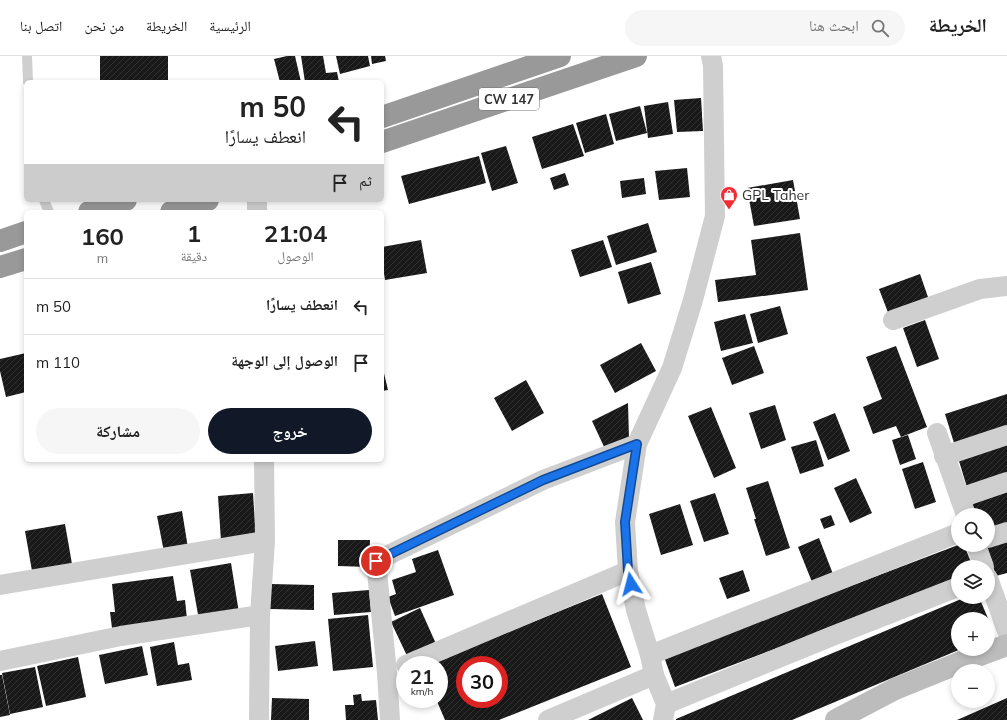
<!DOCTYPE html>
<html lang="ar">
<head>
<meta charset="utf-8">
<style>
  body { margin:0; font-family:Mulish,"Noto Naskh Arabic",sans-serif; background:#f6f6f6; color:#222; direction:rtl; height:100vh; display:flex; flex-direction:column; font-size:15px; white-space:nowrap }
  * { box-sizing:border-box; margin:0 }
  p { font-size:13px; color:#767676 }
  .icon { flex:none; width:22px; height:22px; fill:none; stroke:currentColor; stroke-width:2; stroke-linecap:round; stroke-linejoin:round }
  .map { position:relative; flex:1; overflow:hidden; direction:ltr }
  .side { position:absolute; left:24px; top:154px; width:360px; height:252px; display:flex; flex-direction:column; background:#fff; border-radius:6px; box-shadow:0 2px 6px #0003; direction:rtl }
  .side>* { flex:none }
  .banner { position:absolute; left:24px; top:24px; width:360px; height:122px; border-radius:6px; box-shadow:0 2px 6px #0003; direction:rtl; background:#fff; color:#222; overflow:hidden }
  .tools { position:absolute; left:951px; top:452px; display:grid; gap:8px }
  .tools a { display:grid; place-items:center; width:44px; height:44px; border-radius:50%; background:#fff; box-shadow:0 2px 6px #0003; font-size:20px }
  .speed { position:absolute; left:396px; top:600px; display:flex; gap:8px; font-size:20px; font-weight:700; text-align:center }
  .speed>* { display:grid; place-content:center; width:52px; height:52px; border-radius:50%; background:#fff; box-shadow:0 2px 6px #0003; line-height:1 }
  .speed small { font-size:10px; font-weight:400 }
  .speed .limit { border:6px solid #d22; background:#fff; color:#111 }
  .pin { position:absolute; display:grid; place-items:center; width:34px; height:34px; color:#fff; margin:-17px; border:2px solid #fff; border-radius:50%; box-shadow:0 1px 4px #0007 }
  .me { position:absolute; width:44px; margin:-22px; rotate:351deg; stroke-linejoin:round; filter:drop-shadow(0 0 3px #0008) }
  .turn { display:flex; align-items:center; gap:14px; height:84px; padding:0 12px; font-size:18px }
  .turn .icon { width:52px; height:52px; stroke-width:2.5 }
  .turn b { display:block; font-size:28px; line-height:34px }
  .then { display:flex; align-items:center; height:38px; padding:0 12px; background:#0003; gap:8px; font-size:15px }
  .eta { display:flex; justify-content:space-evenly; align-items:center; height:68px; text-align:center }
  .eta b { font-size:24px; font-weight:700; line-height:28px }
  .cta { display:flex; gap:8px; margin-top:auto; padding:8px 12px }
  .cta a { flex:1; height:46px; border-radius:24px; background:#111827; color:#fff; font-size:16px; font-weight:700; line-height:46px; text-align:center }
  .cta a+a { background:#f6f6f6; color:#222 }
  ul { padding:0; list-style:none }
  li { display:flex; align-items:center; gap:12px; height:56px; padding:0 12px; border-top:1px solid #e0e0e0 }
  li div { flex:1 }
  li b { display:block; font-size:15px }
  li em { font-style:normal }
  header { display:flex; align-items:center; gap:24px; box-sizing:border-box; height:56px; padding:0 20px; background:#fff; border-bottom:1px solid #e0e0e0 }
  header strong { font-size:19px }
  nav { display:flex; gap:22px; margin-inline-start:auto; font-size:14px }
  .search { width:280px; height:36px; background:#f6f6f6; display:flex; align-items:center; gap:10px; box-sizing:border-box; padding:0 14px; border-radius:22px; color:#767676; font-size:15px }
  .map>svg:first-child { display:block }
</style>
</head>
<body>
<header>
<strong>الخريطة</strong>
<div class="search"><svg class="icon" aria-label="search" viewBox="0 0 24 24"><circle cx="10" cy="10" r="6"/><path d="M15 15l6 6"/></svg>ابحث هنا</div>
<nav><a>الرئيسية</a><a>الخريطة</a><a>من نحن</a><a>اتصل بنا</a></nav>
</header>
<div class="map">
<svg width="1007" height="664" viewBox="0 0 1007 664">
  <defs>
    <pattern id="building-hatch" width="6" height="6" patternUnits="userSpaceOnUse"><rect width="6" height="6" fill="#191919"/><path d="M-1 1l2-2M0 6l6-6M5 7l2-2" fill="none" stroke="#323232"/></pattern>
  </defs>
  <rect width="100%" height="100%" fill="#fff"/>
  <g fill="url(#building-hatch)" fill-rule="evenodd">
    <rect x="100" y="0" width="68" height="26"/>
    <path d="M287,0H295L301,26H280L274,3Z"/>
    <path d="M301,0H323L326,17L337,16L339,26H305Z"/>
    <path d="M336,0H368L370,10L340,18Z"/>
    <path d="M371,0H385L386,5L372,8Z"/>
    <path d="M701,42L703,75L677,76L674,44Z"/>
    <path d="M668,46L673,78L648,82L644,50Z"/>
    <path d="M640,50L647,77L616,85L609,58Z"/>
    <path d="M606,58L614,88L585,97L576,67Z"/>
    <path d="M573,68L584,100L542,113L532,81Z"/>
    <path d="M506,90L518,127L492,135L481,97Z"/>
    <path d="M479,100L486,127L409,148L401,120Z"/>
    <path d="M687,112L690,141L659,144L655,115Z"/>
    <path d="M565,117L569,129L554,134L550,122Z"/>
    <path d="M644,122L646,138L622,142L620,125Z"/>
    <path d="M793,124L800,163L754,170L747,132Z"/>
    <path d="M648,167L657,196L616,209L607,180Z"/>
    <path d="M800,177L808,234L718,246L715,224L756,219L751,184Z"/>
    <path d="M421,184L427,217L385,224L382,204V191Z"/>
    <path d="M603,184L612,211L580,221L571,194Z"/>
    <path d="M651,206L661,238L628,248L618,216Z"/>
    <path d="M920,218L929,244L889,259L879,233Z"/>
    <path d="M780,250L788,278L758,287L750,258Z"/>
    <path d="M745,258L753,287L721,295L714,266Z"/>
    <path d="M925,264L939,303L917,311L903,272Z"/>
    <path d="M641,287L656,315L615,337L600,309Z"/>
    <path d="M754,290L764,317L732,329L722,302Z"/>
    <path d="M896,290L927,371L901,381L896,370L873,378L863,351L882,343L866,301Z"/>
    <path d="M26,297V336L6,341L0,315V303Z"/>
    <path d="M382,309L388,334L382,335Z"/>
    <path d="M526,324L544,357L512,375L494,342Z"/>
    <path d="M1007,338V370L954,387L945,358Z"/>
    <path d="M628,347L629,382L606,395L592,365Z"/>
    <path d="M775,349L786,384L761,393L749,357Z"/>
    <path d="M711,351L736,412L714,422L688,360Z"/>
    <path d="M835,357L850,395L828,404L813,366Z"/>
    <path d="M908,379L916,403L900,409L892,384Z"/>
    <path d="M816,384L824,410L800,418L791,391Z"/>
    <path d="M1007,386V418L967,431L958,402Z"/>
    <path d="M923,406L936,446L915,453L902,413Z"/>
    <path d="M856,422L872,457L850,467L834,432Z"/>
    <path d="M768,425L790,492L766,500L754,463H756L746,432Z"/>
    <path d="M1007,436V468L988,474V459H976L972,447Z"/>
    <path d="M253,437L256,483L221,485L218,440Z"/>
    <path d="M715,437L729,478L704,486L690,445Z"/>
    <path d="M680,448L693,489L661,499L649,458Z"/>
    <path d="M182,455L188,492L164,496L157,460Z"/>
    <path d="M831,459L835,469L824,473L820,463Z"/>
    <path d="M65,468L72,508L32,515L25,475Z"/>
    <path d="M819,482L833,518L812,526L798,491Z"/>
    <path d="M338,484H370L369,511L338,510Z"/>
    <path d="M1007,485V517L996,520L987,491Z"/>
    <path d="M958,489H964L973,511H958V523L675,631L664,601Z"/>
    <path d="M438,494L454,539L395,560L388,541L396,538L392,524L416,516L412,503Z"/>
    <path d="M231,507L239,557L199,564L190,514Z"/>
    <path d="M743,514L750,535L727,543L719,522Z"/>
    <path d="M173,520L177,545L185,544L187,563L112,572L110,556H115L112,528Z"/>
    <path d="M271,528L314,529V554L270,553Z"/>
    <path d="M369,534L371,556L334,559L332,537Z"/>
    <path d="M602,538L631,611L499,664H445L436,643H439V609H426ZM465,609H499V643H465Z"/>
    <path d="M966,541H979L995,579L988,582V563H958V593H961L792,664H676V663Z"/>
    <path d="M420,552L437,590L409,604L391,566Z"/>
    <path d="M368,559L373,611L333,615L328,563Z"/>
    <path d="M315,585L318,610L278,615L275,590Z"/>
    <path d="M174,586L178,609L189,607L192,624L157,630L150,591Z"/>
    <path d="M142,590L148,619L105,628L99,599Z"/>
    <path d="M78,601L86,641L46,650L37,610Z"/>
    <path d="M35,611L43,651L10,658L2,617Z"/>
    <path d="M0,619H2L10,659L0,661Z"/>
    <path d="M361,638L362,645L376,644L378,664H346L345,649H354L353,639Z"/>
    <path d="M272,642L309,643V664H271Z"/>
    <path d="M632,642L643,664H588Z"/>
    <path d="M1007,642V664H957Z"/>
  </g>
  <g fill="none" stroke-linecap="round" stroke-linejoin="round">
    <g stroke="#cfcfcf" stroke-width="10">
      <path d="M27,0L28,26"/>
      <path d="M44,144L49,156"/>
    </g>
    <g stroke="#cfcfcf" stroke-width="20">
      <path d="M257,144V156"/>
      <path d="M893,264L980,233L1007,230"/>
      <path d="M937,377L966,459"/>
      <path d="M944,400L1007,379"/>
      <path d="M960,442L1007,426"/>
      <path d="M988,482L1007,476"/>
      <path d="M976,489L984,511"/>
      <path d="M988,522L1007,575"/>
      <path d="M0,529L265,485"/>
      <path d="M650,599L958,477"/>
      <path d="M0,605L121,580L260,559"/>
      <path d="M406,609L628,515"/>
      <path d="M666,648L830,581L958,531"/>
      <path d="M259,664L260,559L265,485L264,404"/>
      <path d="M390,664L387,617L376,505L543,424L637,388"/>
      <path d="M548,664L654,619"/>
      <path d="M663,664L666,648L654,619L650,599L636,554L628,515L625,466L637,388L672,312L693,244L715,160L713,10L711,0"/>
    </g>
    <path stroke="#bcbcbc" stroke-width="22" d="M836,664L895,633L964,605L1007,589"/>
    <g stroke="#999" stroke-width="22">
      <path d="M382,61L560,0"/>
      <path d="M382,86L636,0"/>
      <path d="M89,156L126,144"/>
      <path d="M171,156L208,144"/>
      <path d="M0,185L26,176"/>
      <path d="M0,211L26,203"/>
    </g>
  </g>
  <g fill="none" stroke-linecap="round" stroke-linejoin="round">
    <defs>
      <path id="route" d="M376,505L543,424L637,388L625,466L628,515L631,528"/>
    </defs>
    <use href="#route" stroke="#114b97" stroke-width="10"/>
    <use href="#route" stroke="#1a73e8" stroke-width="7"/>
  </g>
  <defs>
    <symbol id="shop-pin" viewBox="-11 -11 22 30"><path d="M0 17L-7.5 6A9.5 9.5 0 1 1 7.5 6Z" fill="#f32b35" stroke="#fff"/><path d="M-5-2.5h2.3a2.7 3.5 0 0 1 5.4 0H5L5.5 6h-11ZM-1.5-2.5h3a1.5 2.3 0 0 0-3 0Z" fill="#fff"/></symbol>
  </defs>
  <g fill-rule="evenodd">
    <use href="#shop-pin" x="719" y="129" width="20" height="27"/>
  </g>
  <g text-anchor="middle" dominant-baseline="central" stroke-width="4" stroke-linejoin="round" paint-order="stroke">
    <rect fill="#fff" stroke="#707070" stroke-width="1" x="479" y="32" width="60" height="22" rx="3"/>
    <g font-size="13" font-weight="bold" fill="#323232">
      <text x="509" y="43">CW 147</text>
    </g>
    <g font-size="14" fill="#323232" stroke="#fff" text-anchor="start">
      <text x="742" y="139">GPL Taher</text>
    </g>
  </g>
</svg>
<div class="tools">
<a><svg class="icon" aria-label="search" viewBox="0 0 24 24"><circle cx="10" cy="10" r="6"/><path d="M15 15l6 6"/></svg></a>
<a><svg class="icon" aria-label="layers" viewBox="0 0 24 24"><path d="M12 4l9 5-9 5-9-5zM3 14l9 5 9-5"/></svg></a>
<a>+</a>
<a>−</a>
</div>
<div class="speed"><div>21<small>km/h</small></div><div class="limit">30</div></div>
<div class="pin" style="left:376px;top:505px;background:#d93025"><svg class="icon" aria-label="arrive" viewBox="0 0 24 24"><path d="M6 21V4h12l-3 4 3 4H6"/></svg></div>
<svg class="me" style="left:631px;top:528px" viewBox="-20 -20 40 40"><path d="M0-17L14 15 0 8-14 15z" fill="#1a73e8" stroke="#fff" stroke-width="4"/></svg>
<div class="banner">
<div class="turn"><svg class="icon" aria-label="left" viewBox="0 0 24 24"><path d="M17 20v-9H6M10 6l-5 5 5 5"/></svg><div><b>50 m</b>انعطف يسارًا</div></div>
<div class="then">ثم<svg class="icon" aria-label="arrive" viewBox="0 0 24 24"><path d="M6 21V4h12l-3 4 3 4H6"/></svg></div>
</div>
<section class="side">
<div class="eta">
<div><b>21:04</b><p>الوصول</p></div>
<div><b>1</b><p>دقيقة</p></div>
<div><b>160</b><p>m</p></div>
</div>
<ul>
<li><svg class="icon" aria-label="left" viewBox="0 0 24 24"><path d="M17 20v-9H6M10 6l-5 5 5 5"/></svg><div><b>انعطف يسارًا</b></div><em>50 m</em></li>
<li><svg class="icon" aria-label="arrive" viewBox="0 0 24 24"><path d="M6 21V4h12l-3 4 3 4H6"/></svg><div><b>الوصول إلى الوجهة</b></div><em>110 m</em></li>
</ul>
<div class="cta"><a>خروج</a><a>مشاركة</a></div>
</section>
</div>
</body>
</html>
